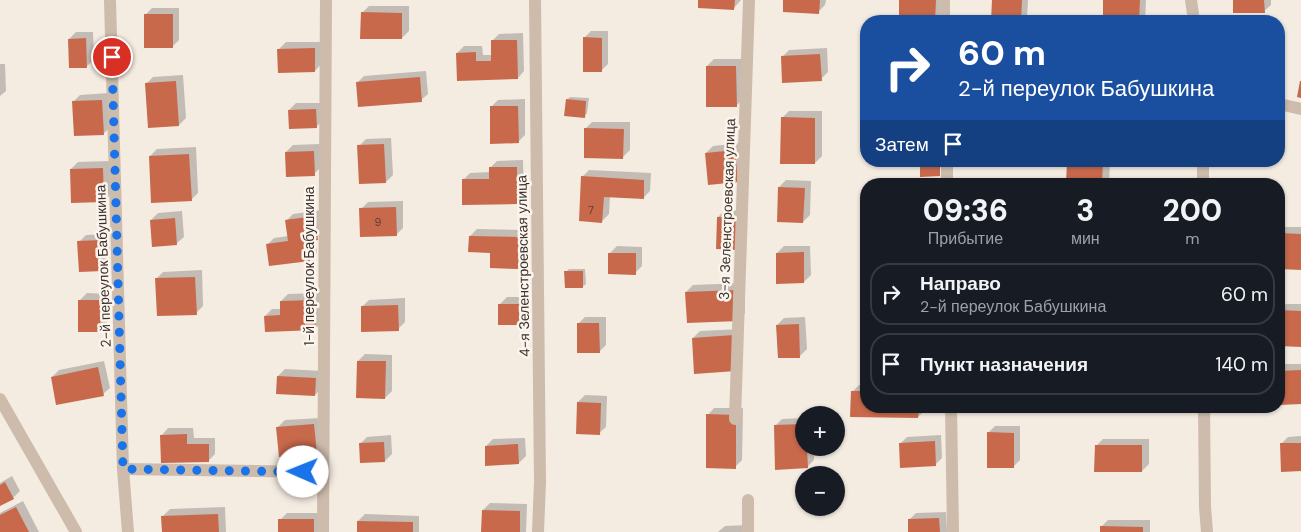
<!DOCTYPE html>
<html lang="ru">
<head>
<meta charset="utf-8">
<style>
  body { margin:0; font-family:"DM Sans",sans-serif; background:#20242c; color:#f1f3f6; height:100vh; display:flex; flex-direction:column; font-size:19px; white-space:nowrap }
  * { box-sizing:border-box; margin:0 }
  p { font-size:16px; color:#9ea1a6 }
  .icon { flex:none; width:28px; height:28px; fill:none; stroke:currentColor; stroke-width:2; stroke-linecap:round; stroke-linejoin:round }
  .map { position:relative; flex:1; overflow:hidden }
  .details { position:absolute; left:860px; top:178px; width:425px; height:235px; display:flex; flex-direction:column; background:#171b24; border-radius:20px; box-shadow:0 1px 4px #0004 }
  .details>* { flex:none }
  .banner { position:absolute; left:860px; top:15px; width:425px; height:152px; border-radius:20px; box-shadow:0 1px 4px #0004; background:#1a4fa0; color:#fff; overflow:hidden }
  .fabs { position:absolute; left:795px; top:406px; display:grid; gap:10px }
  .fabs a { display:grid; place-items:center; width:50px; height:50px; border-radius:50%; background:#171b24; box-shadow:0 1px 4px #0004; font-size:25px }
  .pin { position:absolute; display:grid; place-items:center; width:42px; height:42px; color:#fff; margin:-21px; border:2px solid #fff; border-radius:50%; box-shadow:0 1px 5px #0007 }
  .me { position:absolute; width:55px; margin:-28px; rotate:271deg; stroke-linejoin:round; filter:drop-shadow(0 0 4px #0008) }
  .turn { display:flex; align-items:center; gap:18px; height:105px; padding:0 15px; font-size:22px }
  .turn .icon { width:65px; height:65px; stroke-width:2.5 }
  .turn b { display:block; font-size:35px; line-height:42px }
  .then { display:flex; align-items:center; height:48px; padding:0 15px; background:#0003; gap:10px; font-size:19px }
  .eta { display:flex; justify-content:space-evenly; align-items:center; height:85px; text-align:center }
  .eta b { font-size:30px; font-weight:800; line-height:35px }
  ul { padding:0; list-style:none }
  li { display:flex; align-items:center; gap:15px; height:62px; margin:0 10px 8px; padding:0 5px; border:2px solid #363941; border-radius:20px }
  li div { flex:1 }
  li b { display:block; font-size:19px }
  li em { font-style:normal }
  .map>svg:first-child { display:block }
</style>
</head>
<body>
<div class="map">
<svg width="1301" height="532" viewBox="0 0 1301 532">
  <rect width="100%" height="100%" fill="#f4ebe1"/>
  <g fill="#0003">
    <path d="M700,0H741L734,8Z"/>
    <path d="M785,0H826L825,5L818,12Z"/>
    <path d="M901,0H942L941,14L934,21Z"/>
    <path d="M993,0H1028L1027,18L1024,21H992Z"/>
    <path d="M1105,0H1146L1145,21H1104Z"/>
    <path d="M1234,0H1271V5L1264,11Z"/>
    <path d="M369,6H409V31L402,38L362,13Z"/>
    <path d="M152,8H179V40L172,47L145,15Z"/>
    <path d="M591,31H608V64L601,71L584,38Z"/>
    <path d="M76,32H93L94,60L87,66L69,39Z"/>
    <path d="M523,33L524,71L518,78L457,53L464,46H482L483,55H492V41L499,34Z"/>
    <path d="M286,42H321V64L315,71L279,49Z"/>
    <path d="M827,48L828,72L821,79L782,57L789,50Z"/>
    <path d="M714,59H743V99L736,106L707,66Z"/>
    <path d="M0,64H5L6,91L0,96Z"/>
    <path d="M426,71L428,94L421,100L358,82L364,76Z"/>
    <path d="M183,75L186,118L179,125L146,84L153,77Z"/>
    <path d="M109,93L111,127L104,133L73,102L80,95Z"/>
    <path d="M570,97L589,98L587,113L584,117L567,100Z"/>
    <path d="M525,99V135L518,142L491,107L498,100Z"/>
    <path d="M296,103H323V120L316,127L289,110Z"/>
    <path d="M789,111H822V156L815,163L782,118Z"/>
    <path d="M592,122H630V150L623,157L585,129Z"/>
    <path d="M391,138L393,175L386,182L359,146L366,139Z"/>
    <path d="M741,143L745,174L709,184L706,153L713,146Z"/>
    <path d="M320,144L321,167L314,174L286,152L293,145Z"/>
    <path d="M196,147L198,193L191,200L150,156L157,149Z"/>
    <path d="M523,160L524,196L517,203L463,180L470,173L490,172V168L497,161Z"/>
    <path d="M110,161L111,194L104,201L71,169L78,162Z"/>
    <path d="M1068,161H1110L1109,184H1067Z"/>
    <path d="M589,170L651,173L650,191L643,198L610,196L609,214L602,221L582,177Z"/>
    <path d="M786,180L811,181L810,215L803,222L779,187Z"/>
    <path d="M403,201V228L396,235L361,209L368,202Z"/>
    <path d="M321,210L324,231L315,239L317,253L310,260L267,245L274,238L288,236L286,221L293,214Z"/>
    <path d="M725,210L746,211L738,248L718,217Z"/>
    <path d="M182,211L184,237L177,243L151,220L158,213Z"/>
    <path d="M1282,227H1301V269L1279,268V230Z"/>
    <path d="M477,229L525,230L524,261L518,268L491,252L470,236Z"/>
    <path d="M109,234L110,263L103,270L79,242L86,235Z"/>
    <path d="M617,246L642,247V266L635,273L610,253Z"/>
    <path d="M784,246H810L811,275L804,282L777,253Z"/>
    <path d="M569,269H585L586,284L582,287L566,272Z"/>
    <path d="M202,270L203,306L196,313L156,279L163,272Z"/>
    <path d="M744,283L745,313L739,320L686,292L693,285Z"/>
    <path d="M87,293L107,294V324L100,331L80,300Z"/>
    <path d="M321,293L322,322L315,329L265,316L272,309H281V301L288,294Z"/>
    <path d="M507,297H525V317L518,324L500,304Z"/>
    <path d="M405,298V322L398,329L362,307L369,300Z"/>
    <path d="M1286,304H1301V346L1279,345V311Z"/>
    <path d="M585,317H606V345L599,352L578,324Z"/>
    <path d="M805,317L807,349L800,356L777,325L784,318Z"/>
    <path d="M741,329L743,363L693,338L700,331Z"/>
    <path d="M365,354L392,355V391L385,398L358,361Z"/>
    <path d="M104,361L110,388L103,394L52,377L59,370Z"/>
    <path d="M1284,364H1301V403L1279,404V370Z"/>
    <path d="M285,369L322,371V388L315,395L278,376Z"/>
    <path d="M859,385H866V406H925V410L918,417L852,416V392Z"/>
    <path d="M585,395L607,396L606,427L599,433L578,402Z"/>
    <path d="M714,408H743L742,460L735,467L708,415Z"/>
    <path d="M321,418L323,446L316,453L278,427L285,420Z"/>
    <path d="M804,418V448H814V460L807,467L775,426L782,419Z"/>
    <path d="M995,426H1020V460L1013,467L988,433Z"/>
    <path d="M168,428H193L194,438H215V454L208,461L162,435Z"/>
    <path d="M391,435L392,454L385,461L360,444L367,437Z"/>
    <path d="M941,435L942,458L935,465L900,444L907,437Z"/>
    <path d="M1301,436V470L1281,444L1288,437Z"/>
    <path d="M525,438L526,456L519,463L486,446L493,439Z"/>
    <path d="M1103,439H1149V464L1142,471L1096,446Z"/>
    <path d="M12,476L20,491L13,498L0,505V483Z"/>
    <path d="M23,501L39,532H0V513Z"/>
    <path d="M490,503L527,504L526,532H483V510Z"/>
    <path d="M225,507L226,532H163V516L170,509Z"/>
    <path d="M946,512L947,532H909V520L916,513Z"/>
    <path d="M287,513H320V532H280V520Z"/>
    <path d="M365,514L419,516V532H358V521Z"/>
    <path d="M1108,520H1150V532H1101V527Z"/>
    <path d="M749,525V532H718L725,526Z"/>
  </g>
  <g fill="#c8694b">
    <path d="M698,0H735L734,10L698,8Z"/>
    <path d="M783,0H820L819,14L783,12Z"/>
    <path d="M899,0H936L935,21L899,20Z"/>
    <path d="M992,0H1022L1021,21H991Z"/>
    <path d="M1103,0H1140L1139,21H1103Z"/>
    <path d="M1233,0H1264L1265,13H1233Z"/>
    <path d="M361,12L402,13V39H360Z"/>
    <rect x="144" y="14" width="29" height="34"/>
    <path d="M583,37L602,38V72H583Z"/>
    <path d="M86,38L87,68H69L68,39Z"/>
    <path d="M491,40H517L518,79L457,81L456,53L476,52V61H491Z"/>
    <path d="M315,48V72L278,73L277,49Z"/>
    <path d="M820,54L822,81L782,83L781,56Z"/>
    <path d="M706,66H736L737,107H706Z"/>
    <path d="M420,77L422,102L358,107L356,82Z"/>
    <path d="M176,81L179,126L148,128L145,83Z"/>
    <path d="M1300,81H1301V98L1297,97Z"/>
    <path d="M566,99L586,101L585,118L564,116Z"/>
    <path d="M102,100L104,135L74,136L72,101Z"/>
    <path d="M490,106H518L519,143L490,144Z"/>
    <path d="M316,109L317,128L289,129L288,110Z"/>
    <path d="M781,117L815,118V164H780Z"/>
    <path d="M584,128L624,129L623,159L584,158Z"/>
    <path d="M384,144L386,183L359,184L357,145Z"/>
    <path d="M735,150L738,182L708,185L705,153Z"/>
    <path d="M314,151L315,176L286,177L285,152Z"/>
    <path d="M189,154L192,201L151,203L149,156Z"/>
    <path d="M893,161H940V176L920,177V163L893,164Z"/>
    <path d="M1067,161H1103L1102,184H1066Z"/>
    <path d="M489,167H517V204L462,205V179H489Z"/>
    <path d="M103,168L104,202L71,203L70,169Z"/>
    <path d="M581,176L644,180V199L604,197L602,223L579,221Z"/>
    <path d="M778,187L805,188L803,223L777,222Z"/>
    <path d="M396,207L397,236L360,237L359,208Z"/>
    <path d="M315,216L318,240L308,241L310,261L269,266L266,244L288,241L285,220Z"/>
    <path d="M717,217H739L738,250L716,249Z"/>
    <path d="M175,218L177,245L152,247L150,220Z"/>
    <path d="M1279,233L1301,234V270L1279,269Z"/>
    <path d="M469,236L519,237L518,269L490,268V253L468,252Z"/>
    <path d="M102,240L103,271L79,272L77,241Z"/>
    <path d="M804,252V283L776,284V253Z"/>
    <path d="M608,253H636V275L608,274Z"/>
    <path d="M564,271H583V288H565Z"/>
    <path d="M195,277L197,315L157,316L155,278Z"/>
    <path d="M738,290L739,321L687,323L685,292Z"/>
    <path d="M78,300H101L100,332H78Z"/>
    <path d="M315,300L316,330L265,332L264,316L280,315V301Z"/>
    <rect x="498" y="304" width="21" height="21"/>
    <path d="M398,305L399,331L361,332V306Z"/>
    <path d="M1279,310L1301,311V347L1279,346Z"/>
    <path d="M577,323H599L600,353H577Z"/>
    <path d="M799,324L800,358H778L776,325Z"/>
    <path d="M734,335L736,371L694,374L692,338Z"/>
    <path d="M357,361H386L385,399L356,398Z"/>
    <path d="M98,367L104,396L56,405L51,377Z"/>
    <path d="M1301,370V404L1279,405V371Z"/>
    <path d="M277,376L316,378L315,396L276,394Z"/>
    <path d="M851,391H866V406H919L918,418L850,417Z"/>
    <path d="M577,402L601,403L600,435L576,434Z"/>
    <path d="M706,414L736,415V469L706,468Z"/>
    <path d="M314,424L317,454L279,457L276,427Z"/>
    <path d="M804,424V448H807L808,468L775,470L774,425Z"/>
    <path d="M987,432L1014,433V468H987Z"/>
    <path d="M187,434V444H209V462L161,463L160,435Z"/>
    <path d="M935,441L936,466L900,468L899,443Z"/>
    <path d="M384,442L385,462L360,463L359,443Z"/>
    <path d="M1280,443H1301V471L1281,472Z"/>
    <path d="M518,444L519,464L485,466V446Z"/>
    <path d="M1095,445H1142V472H1094Z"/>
    <path d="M5,482L14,499L0,506V485Z"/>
    <path d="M16,507L29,532H0V515Z"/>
    <path d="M482,510L520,511V532H481Z"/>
    <path d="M218,514L219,532H162L161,516Z"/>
    <path d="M939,518L940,532H908V519Z"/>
    <rect x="278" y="519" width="36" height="13"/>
    <path d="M357,521L413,522V532H357Z"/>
    <path d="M1100,526L1143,527V532H1100Z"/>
  </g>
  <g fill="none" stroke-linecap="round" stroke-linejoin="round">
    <g stroke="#cdbbac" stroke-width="12">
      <path d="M110,0L123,469L128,532"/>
      <path d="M535,0L540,482L538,532"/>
      <path d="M944,0V21"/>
      <path d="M1191,0L1194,21"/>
      <path d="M1279,104L1301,109"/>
      <path d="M947,161V184"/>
      <path d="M1203,161V184"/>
      <path d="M0,399L76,532"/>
      <path d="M951,406L953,532"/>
      <path d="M1204,406L1205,507L1207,532"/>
      <path d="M735,419L749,0"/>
      <path d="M123,469L323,472"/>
      <path d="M748,500V532"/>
      <path d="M323,532L326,0"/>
    </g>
  </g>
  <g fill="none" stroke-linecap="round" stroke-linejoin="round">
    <path stroke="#1a73e8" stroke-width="9" stroke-dasharray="0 16.2" d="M112,57L123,469L303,472"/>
  </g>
  <g text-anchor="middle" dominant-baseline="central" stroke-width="5" stroke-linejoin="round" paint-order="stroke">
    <g font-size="11" fill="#5e3e33">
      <text x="591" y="210">7</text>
      <text x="378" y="222">9</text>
    </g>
    <g font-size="14" fill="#3b302b" stroke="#fbf5ee">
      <text transform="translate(727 209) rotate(-88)">3-я Зеленстроевская улица</text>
      <text transform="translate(103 266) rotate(-92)">2-й переулок Бабушкина</text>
      <text transform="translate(309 266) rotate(-90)">1-й переулок Бабушкина</text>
      <text transform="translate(523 266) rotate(-91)">4-я Зеленстроевская улица</text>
    </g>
  </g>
</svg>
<div class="fabs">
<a>+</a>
<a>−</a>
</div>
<div class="pin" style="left:112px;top:57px;background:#d93025"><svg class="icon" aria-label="arrive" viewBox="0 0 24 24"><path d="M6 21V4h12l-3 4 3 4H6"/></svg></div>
<svg class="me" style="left:303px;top:472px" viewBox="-20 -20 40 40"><circle r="19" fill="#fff"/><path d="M0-13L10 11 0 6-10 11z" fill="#1a73e8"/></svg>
<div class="banner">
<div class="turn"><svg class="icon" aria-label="right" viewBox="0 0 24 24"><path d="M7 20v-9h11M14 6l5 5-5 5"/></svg><div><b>60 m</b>2-й переулок Бабушкина</div></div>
<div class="then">Затем<svg class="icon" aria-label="arrive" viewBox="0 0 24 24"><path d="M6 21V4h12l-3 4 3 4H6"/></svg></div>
</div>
<section class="details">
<div class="eta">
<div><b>09:36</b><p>Прибытие</p></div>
<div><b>3</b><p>мин</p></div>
<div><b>200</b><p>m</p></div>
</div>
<ul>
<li><svg class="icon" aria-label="right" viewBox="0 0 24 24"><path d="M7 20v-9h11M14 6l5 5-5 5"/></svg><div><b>Направо</b><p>2-й переулок Бабушкина</p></div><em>60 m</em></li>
<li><svg class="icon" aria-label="arrive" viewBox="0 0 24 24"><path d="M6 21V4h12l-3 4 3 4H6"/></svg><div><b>Пункт назначения</b></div><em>140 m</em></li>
</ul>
</section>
</div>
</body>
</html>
